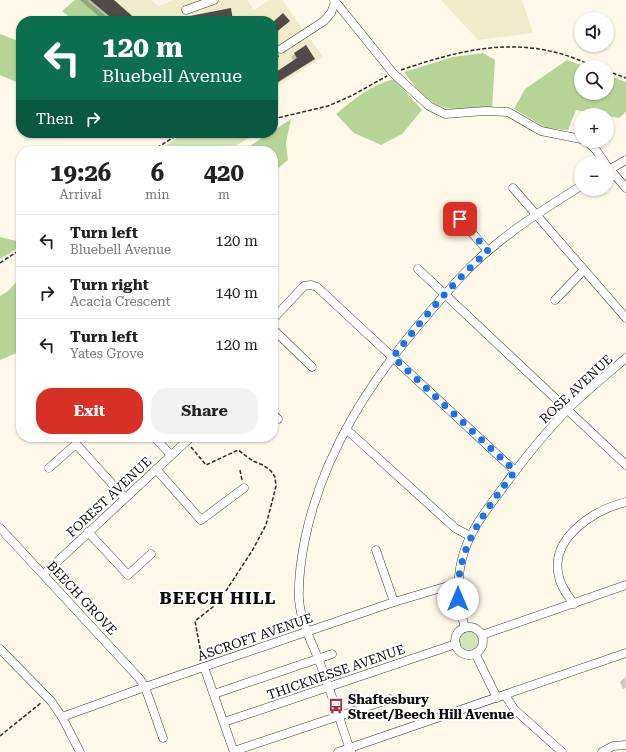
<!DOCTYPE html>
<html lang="en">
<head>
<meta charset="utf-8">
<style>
  body { margin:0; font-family:"Roboto Serif",serif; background:#f2f2f2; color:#222; height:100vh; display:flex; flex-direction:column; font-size:15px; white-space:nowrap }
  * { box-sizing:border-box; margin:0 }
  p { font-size:13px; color:#767676 }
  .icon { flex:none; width:22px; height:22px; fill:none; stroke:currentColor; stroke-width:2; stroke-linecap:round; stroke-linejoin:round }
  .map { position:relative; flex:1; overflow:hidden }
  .panel { position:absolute; left:16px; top:146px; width:262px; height:296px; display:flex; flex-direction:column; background:#fff; border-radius:16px; box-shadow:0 1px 3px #0004 }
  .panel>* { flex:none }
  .banner { position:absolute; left:16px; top:16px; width:262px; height:122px; border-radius:16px; box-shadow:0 1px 3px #0004; background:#0b6e4f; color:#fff; overflow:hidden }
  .controls { position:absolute; left:574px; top:12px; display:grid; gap:8px }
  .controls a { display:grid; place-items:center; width:40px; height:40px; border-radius:50%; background:#fff; box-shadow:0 1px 3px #0004; font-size:20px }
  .pin { position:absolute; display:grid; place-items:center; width:34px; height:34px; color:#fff; margin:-17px; border-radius:8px; box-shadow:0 2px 6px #0006 }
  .me { position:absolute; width:44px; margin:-22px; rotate:0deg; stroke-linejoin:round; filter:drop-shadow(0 0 3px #0008) }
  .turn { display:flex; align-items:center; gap:14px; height:84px; padding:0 20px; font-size:18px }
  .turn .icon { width:52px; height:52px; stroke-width:2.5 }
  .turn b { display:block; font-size:28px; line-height:34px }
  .then { display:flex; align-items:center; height:38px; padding:0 20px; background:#0003; gap:8px; font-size:15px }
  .eta { display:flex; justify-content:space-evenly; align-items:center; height:68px; text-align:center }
  .eta b { font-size:24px; font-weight:700; line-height:28px }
  .action { display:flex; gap:8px; margin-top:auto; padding:8px 20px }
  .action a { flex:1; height:46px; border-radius:16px; background:#d93025; color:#fff; font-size:16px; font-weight:700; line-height:46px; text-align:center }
  .action a+a { background:#f2f2f2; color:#222 }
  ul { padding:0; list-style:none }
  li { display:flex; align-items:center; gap:12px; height:52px; padding:0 20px; border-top:1px solid #e0e0e0 }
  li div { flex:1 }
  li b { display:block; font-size:15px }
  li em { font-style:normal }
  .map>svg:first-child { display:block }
</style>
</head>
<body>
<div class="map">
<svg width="626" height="752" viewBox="0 0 626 752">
  <rect width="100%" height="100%" fill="#fdf8e8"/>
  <g fill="#f1ebcb">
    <path d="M88,0H151L158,6L174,0H247L254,10L269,0H282L323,57L273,89V21H114Z"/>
    <path d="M441,0H522L533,33L478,40Z"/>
  </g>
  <g fill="#d1e4b5">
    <path d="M185,133H258L226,151H157Z"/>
    <circle cx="469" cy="641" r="10"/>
  </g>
  <g fill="#b6d496">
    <path d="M75,0H87L112,21H74L62,11Z"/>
    <path d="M0,34L21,42V84L0,75Z"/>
    <path d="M483,53L495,60L492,109C446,112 432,111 404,72L453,57Z"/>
    <path d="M567,60L587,67H581V93H607V75L626,82V112L619,118L576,110L568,130L546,128L514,109L525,89Z"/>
    <path d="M394,79L422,110L402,134L381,145L354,133L336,114C354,99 371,85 394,79Z"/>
    <path d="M291,119L286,143L288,160L273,172V151H242L270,133H273V131Z"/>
    <path d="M0,237L21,242V246L0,259Z"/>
    <path d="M21,277V351L0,360V296L8,291Z"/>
  </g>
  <g fill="#0003">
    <path d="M80,0H112L136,21H104Z"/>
    <path d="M191,17L232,21H188Z"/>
    <path d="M306,46L310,62L273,86V75L294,62L291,57Z"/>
    <path d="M625,677L626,688L623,689L620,682Z"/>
  </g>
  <g fill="#524a47">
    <path d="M90,0H114L138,21H115Z"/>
    <path d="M231,8L233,21H192L190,16Z"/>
    <path d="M283,13L290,21L274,34L273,22Z"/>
    <path d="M273,39L279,57L273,58Z"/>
    <path d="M306,45L315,59L273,85V74L297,58L294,53Z"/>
  </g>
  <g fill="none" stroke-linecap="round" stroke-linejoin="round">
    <defs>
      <g id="minor">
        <path d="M334,0L393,73L429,106L445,114L485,111L508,112L541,131L581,139"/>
        <path d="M186,10L214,0"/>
        <path d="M281,49L324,21L331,13L335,2"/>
        <path d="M587,141L596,150L605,163"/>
        <path d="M607,166L626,188"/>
        <path d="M607,171L626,160"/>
        <path d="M513,188L626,318"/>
        <path d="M450,208L488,251"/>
        <path d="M418,269L626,465"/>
        <path d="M555,300L584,270"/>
        <path d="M273,319L304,286L311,285L317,287L515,471"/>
        <path d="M273,329L312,367"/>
        <path d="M273,414L278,419"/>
        <path d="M346,429L455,528L470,536"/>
        <path d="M154,437L171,455"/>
        <path d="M49,468L76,444L125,498"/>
        <path d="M156,469L201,520L244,488"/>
        <path d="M0,528L139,678L145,687L163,738"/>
        <path d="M88,532L128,575L151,554"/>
        <path d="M376,550L394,602"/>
        <path d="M44,574L191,437"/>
        <path d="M574,604C568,596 561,587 559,577C549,538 594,510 626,502"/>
        <circle cx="469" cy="641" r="14"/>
        <path d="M465,628C458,604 456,582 462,559C468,534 484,513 499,493C520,464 542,436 567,410C585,392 606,375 626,358"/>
        <path d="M482,635L626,585"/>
        <path d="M0,649L51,701L62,717L80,752"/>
        <path d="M475,653L497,698"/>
        <path d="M204,667L234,752"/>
        <path d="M214,694L332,654"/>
        <path d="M505,695L514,709L562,752"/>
        <path d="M62,717L145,687L394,602L458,583"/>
        <path d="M224,722L456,644"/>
        <path d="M234,751L390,699"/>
        <path d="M338,752L626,653"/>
        <path d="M351,752C340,721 330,689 318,658C310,639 301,621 299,600C298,579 301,559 305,539C323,452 372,378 429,313C448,291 466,269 488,251C517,226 549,206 581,186"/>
        <path d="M602,752L613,746L626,745"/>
      </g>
    </defs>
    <use href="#minor" stroke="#3d3d3d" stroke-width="9"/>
    <g stroke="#2c2c2c" stroke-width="1.5" stroke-dasharray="4 2" stroke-linecap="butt">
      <path d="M401,70C452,53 500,39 554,52C568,55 583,62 597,67"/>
      <path d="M607,71L626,78"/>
      <path d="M273,119L328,106L351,96L387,76"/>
      <path d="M152,151L180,133"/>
      <path d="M0,263L21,249"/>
      <path d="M191,447L206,465L238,450L253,461L263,465L271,471L275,477L276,486L272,502L266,525L252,551L218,603L195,621L202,659"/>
      <path d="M240,470L242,480"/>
      <path d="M0,736L42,702"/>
    </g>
    <use href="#minor" stroke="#fff" stroke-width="8"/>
  </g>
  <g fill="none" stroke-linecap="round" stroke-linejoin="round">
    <path stroke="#1a73e8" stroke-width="7" stroke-dasharray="0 12.6" d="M458,599C456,546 485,512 515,471L393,357C422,320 452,283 488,251L460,219"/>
  </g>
  <defs>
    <symbol id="bus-bare" viewBox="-9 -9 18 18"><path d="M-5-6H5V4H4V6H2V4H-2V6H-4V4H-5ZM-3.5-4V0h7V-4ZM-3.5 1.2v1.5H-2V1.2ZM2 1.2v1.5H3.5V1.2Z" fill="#af2d3d" stroke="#fff" stroke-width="2.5" paint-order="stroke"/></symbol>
  </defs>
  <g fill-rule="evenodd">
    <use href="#bus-bare" x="325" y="695" width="22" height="22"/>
  </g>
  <g text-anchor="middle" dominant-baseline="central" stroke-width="4" stroke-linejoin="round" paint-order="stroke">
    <g font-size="13" fill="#0a0a0a" stroke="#fff">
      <text transform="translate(576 389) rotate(-43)">ROSE AVENUE</text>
      <text transform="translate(109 497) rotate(-43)">FOREST AVENUE</text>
      <text transform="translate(82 598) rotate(47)">BEECH GROVE</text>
      <text transform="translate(255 637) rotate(-19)">ASCROFT AVENUE</text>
      <text transform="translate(336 672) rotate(-19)">THICKNESSE AVENUE</text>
    </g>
    <g font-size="13" font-weight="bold" fill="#0a0a0a" stroke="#fff" text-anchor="start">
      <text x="348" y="699">Shaftesbury<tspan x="348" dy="15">Street/Beech Hill Avenue</tspan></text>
    </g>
    <g font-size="17" font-weight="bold" letter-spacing="1" fill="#0a0a0a" stroke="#fff">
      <text x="218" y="598">BEECH HILL</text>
    </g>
  </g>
</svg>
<div class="controls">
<a><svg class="icon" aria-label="sound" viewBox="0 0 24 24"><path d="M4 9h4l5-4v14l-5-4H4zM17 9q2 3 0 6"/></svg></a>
<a><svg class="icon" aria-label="search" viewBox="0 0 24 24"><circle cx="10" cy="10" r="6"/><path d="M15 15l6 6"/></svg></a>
<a>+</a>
<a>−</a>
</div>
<div class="pin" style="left:460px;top:219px;background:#d93025"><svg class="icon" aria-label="arrive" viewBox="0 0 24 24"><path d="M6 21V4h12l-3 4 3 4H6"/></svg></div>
<svg class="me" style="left:458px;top:599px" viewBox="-20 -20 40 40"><circle r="19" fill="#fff"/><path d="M0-13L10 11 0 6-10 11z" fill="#1a73e8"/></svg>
<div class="banner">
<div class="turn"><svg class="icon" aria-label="left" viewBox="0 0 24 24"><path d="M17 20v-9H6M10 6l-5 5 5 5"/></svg><div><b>120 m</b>Bluebell Avenue</div></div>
<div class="then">Then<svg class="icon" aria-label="right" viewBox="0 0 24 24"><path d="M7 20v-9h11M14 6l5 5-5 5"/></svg></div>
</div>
<section class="panel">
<div class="eta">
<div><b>19:26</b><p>Arrival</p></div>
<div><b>6</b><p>min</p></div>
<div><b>420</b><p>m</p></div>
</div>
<ul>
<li><svg class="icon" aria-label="left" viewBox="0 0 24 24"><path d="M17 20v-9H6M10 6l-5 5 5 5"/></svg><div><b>Turn left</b><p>Bluebell Avenue</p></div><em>120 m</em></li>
<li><svg class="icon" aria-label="right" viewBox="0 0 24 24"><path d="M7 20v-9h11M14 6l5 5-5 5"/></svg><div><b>Turn right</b><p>Acacia Crescent</p></div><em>140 m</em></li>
<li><svg class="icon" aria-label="left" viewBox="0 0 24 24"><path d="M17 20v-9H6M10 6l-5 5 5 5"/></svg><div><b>Turn left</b><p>Yates Grove</p></div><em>120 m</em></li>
</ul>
<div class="action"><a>Exit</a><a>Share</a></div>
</section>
</div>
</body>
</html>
